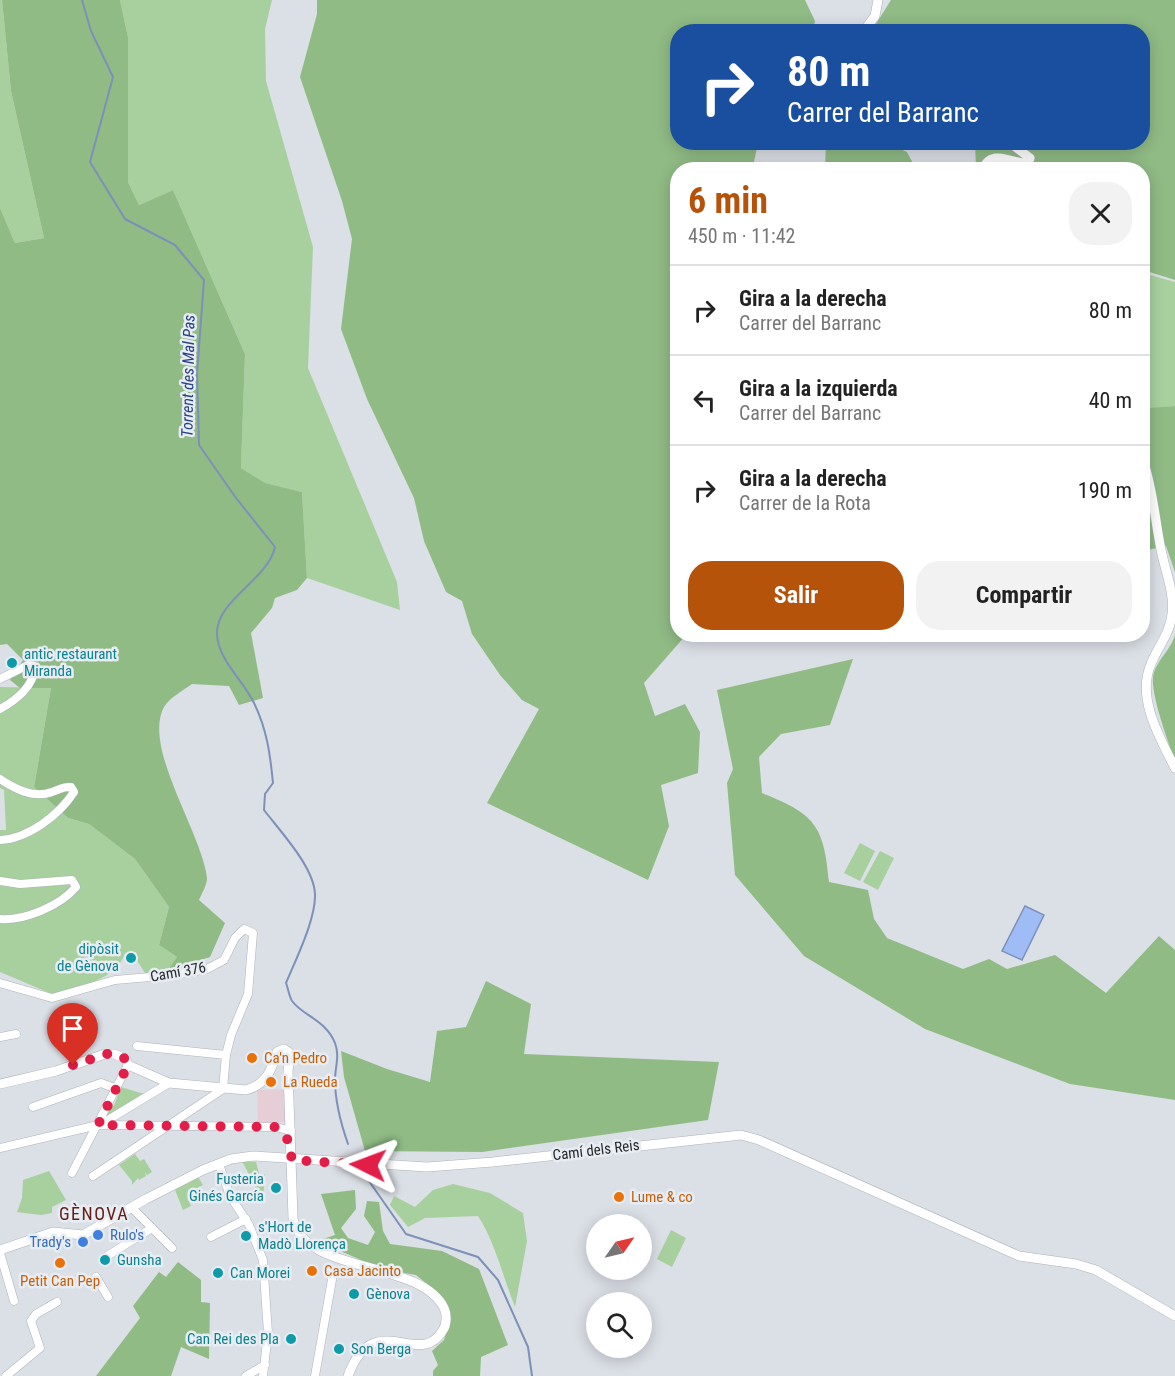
<!DOCTYPE html>
<html lang="es">
<head>
<meta charset="utf-8">
<style>
  body { margin:0; font-family:"Roboto Condensed",sans-serif; background:#f2f2f2; color:#222; height:100vh; display:flex; flex-direction:column; font-size:22px; white-space:nowrap }
  * { box-sizing:border-box; margin:0 }
  p { font-size:20px; color:#767676 }
  .icon { flex:none; width:33px; height:33px; fill:none; stroke:currentColor; stroke-width:2; stroke-linecap:round; stroke-linejoin:round }
  .map { position:relative; flex:1; overflow:hidden }
  .sheet { position:absolute; left:670px; top:162px; width:480px; height:480px; display:flex; flex-direction:column; background:#fff; border-radius:24px; box-shadow:0 3px 15px #0003 }
  .sheet>* { flex:none }
  .top-card { position:absolute; left:670px; top:24px; width:480px; height:126px; border-radius:24px; box-shadow:0 3px 15px #0003; background:#1a4fa0; color:#fff; overflow:hidden }
  .needle { width:39px; rotate:56deg }
  .controls { position:absolute; left:586px; top:1214px; display:grid; gap:12px }
  .controls a { display:grid; place-items:center; width:66px; height:66px; border-radius:50%; background:#fff; box-shadow:0 3px 15px #0003; font-size:30px }
  .pin { position:absolute; display:grid; place-items:center; width:51px; height:51px; color:#fff; margin:-62px -26px; border-radius:50% 50% 50% 0; rotate:-45deg; box-shadow:0 0 6px #0007 }
  .pin .icon { rotate:45deg }
  .me { position:absolute; width:66px; margin:-33px; rotate:273deg; stroke-linejoin:round; filter:drop-shadow(0 0 4px #0008) }
  .turn { display:flex; align-items:center; gap:21px; height:126px; padding:0 18px; font-size:27px }
  .turn .icon { width:78px; height:78px; stroke-width:2.5 }
  .turn b { display:block; font-size:42px; line-height:51px }
  .round { display:grid; place-items:center; flex:none; width:63px; height:63px; border-radius:24px; background:#f2f2f2 }
  .headline { display:flex; align-items:center; justify-content:space-between; height:102px; padding:0 18px }
  h1 { font-size:36px; font-weight:700; line-height:45px; color:#b45309 }
  .action { display:flex; gap:12px; margin-top:auto; padding:12px 18px }
  .action a { flex:1; height:69px; border-radius:24px; background:#b45309; color:#fff; font-size:24px; font-weight:700; line-height:69px; text-align:center }
  .action a+a { background:#f2f2f2; color:#222 }
  ul { padding:0; list-style:none }
  li { display:flex; align-items:center; gap:18px; height:90px; padding:0 18px; border-top:2px solid #e0e0e0 }
  li div { flex:1 }
  li b { display:block; font-size:22px }
  li em { font-style:normal }
  .map>svg:first-child { display:block }
</style>
</head>
<body>
<div class="map">
<svg width="1175" height="1376" viewBox="0 0 1175 1376">
  <rect width="100%" height="100%" fill="#dbdfe6"/>
  <path fill="#e6ced7" d="M286,1089L287,1122L258,1123L257,1090Z"/>
  <g fill="#a8d09e">
    <path d="M0,0H2L11,91L44,238L15,243L0,208Z"/>
    <path d="M120,0H272L265,29L266,81L313,247L308,368L397,582L400,610L307,578L302,492L264,483L241,468L245,354L173,190L139,205L128,182V37Z"/>
    <path d="M1143,273L1175,282V406L1150,409L1143,404Z"/>
    <path d="M0,687L51,688L34,787L68,818L89,824L135,859L169,907L159,945L177,957L167,971L145,973L138,962L136,952L125,953C116,981 77,987 52,994L0,972V830H6L4,790L0,788Z"/>
    <path d="M860,843L875,851L860,881L844,873Z"/>
    <path d="M880,851L894,858L878,890L863,882Z"/>
    <path d="M121,1087L144,1094L110,1117L106,1116L111,1105L114,1106Z"/>
    <path d="M135,1154L140,1161L144,1159L152,1172L147,1175L145,1172L146,1176L139,1180L138,1178L132,1185V1181L119,1165Z"/>
    <path d="M242,1161L256,1162L260,1177L265,1174L263,1202Z"/>
    <path d="M49,1171L66,1200L52,1207V1213L41,1215L17,1212L22,1198L23,1180Z"/>
    <path d="M198,1177L203,1185L191,1191L194,1198L189,1201L191,1206L183,1210L175,1190Z"/>
    <path d="M453,1184L490,1193L523,1213L527,1241L515,1307C503,1277 495,1242 478,1216L425,1218L408,1227L390,1205L394,1196L415,1207L433,1190Z"/>
    <path d="M671,1230L686,1238L672,1267L657,1259Z"/>
  </g>
  <g fill="#90bb85">
    <path d="M2,0H120L128,37V182L139,205L173,190L245,354L241,468L265,483L302,492L307,578L297,590L275,598L272,608L251,633L263,698L239,705L229,686L192,684C184,690 169,698 164,707C142,747 202,833 207,878C207,885 202,893 199,900L225,923L210,957L167,971L177,957L159,945L169,907L135,859L89,824L68,818L34,787L51,688H20L10,680L23,660L7,644L0,645V208L15,243L44,238L11,91Z"/>
    <path d="M317,0H805L815,21L813,31L678,32V142L758,143L754,162L760,169L678,170V634L686,635L644,683L655,716L685,704L700,732L698,773L661,785L669,826L648,880L487,803L539,709L522,700L500,675L472,634L462,601L446,592L424,541L414,498L367,399L341,329L352,239L342,201L300,77L317,14Z"/>
    <path d="M891,0H1175V280L1143,270V170L976,169L975,143L1143,142V32H871Z"/>
    <path d="M826,143H887L907,152L916,169H825Z"/>
    <path d="M1143,404L1150,408L1175,406V572L1166,546L1143,551Z"/>
    <path d="M1175,635V760C1168,742 1151,695 1153,677C1155,662 1171,650 1175,635Z"/>
    <path d="M853,659L830,725L781,734L759,757L762,793C814,814 824,824 829,882L868,890L874,919L887,938L963,969L989,959L1007,969L1055,955L1106,993L1159,936L1175,950V1100L1070,1084L925,1029L804,956L735,875L727,783L733,769L717,690Z"/>
    <path d="M486,981L531,1004L524,1054L719,1062L708,1120L482,1152L365,1151L344,1077L341,1051L387,1069L430,1082L437,1031L466,1027Z"/>
    <path d="M355,1190L356,1209L341,1228L348,1238L368,1245L375,1232L364,1216L367,1201L379,1202L383,1231L390,1244L442,1251L479,1269L508,1345L481,1357L480,1376H433V1371L438,1365L432,1351L444,1340L449,1324L432,1288L416,1275L382,1269L317,1241L335,1235L321,1194Z"/>
    <path d="M178,1262L201,1280V1302L210,1303L209,1359L181,1347L171,1376H96L140,1318L133,1306L159,1272L166,1277Z"/>
  </g>
  <path fill="#a0bcf6" stroke="#7c90b9" stroke-width="1.5" d="M1025,906L1044,915L1022,960L1002,951Z"/>
  <g fill="none" stroke-linecap="round" stroke-linejoin="round">
    <g stroke="#7c90b9" stroke-width="2">
      <path d="M82,0L91,31L113,77L90,162L125,219L175,245L204,280L197,373L199,445L236,498L275,547C268,580 216,600 217,634C218,660 243,680 254,703C267,730 270,753 273,783L265,794L264,810C280,831 314,867 315,894C316,919 296,959 286,983C288,988 289,996 292,1001C303,1016 326,1020 335,1043C340,1056 335,1067 335,1080C335,1101 341,1124 348,1144"/>
      <path d="M369,1181L406,1234L478,1257L498,1280L528,1347L532,1376"/>
    </g>
    <defs>
      <g id="minor">
        <path d="M0,679L28,665L34,666C36,685 15,701 0,709"/>
        <path d="M0,779C15,789 34,799 52,792C59,790 63,786 71,787L74,792C59,815 28,839 0,840"/>
        <path d="M0,881L20,884L72,880L76,887C60,906 24,921 0,919"/>
        <path d="M0,983L52,998L115,980L174,975L207,969L224,960L235,938L244,929L253,933L248,994L231,1035L226,1055L223,1089L93,1176"/>
        <path d="M0,1037L16,1034"/>
        <path d="M137,1046L226,1055"/>
        <path d="M33,1107L101,1083L117,1089"/>
        <path d="M103,1123L169,1083"/>
        <path d="M0,1148L98,1125L276,1127L291,1131"/>
        <path d="M219,1164L230,1196L249,1225L263,1260L268,1333L263,1376"/>
        <path d="M72,1173L128,1065"/>
        <path d="M131,1207L172,1248"/>
        <path d="M211,1237L246,1219"/>
        <path d="M0,1253L14,1301"/>
        <path d="M107,1256L152,1228"/>
        <path d="M96,1277L108,1297"/>
        <path d="M6,1376L40,1348L31,1321L36,1314L57,1302"/>
        <path d="M246,1376L265,1365"/>
        <path d="M315,1376L333,1274"/>
      </g>
      <g id="tertiary">
        <path d="M863,32L875,16L878,0"/>
        <path d="M982,170C992,147 1010,164 1028,163L1030,158L1009,142"/>
        <path d="M1143,460C1153,489 1155,520 1161,550C1165,570 1175,594 1172,614C1170,634 1158,646 1151,664C1136,698 1160,738 1175,768"/>
        <path d="M0,1084L56,1071L105,1054H114L126,1059L128,1065L169,1083L246,1090C266,1085 272,1069 277,1052L284,1049L290,1053L288,1071L293,1218C303,1275 420,1259 444,1308C447,1314 447,1324 443,1330C420,1371 374,1305 348,1376"/>
        <path d="M0,1250L53,1232L83,1235L146,1199L203,1170L231,1159L253,1156L427,1167L493,1162L741,1135L759,1140L1019,1256L1076,1264L1096,1270L1175,1316"/>
      </g>
    </defs>
    <use href="#minor" stroke="#afb3b9" stroke-width="9"/>
    <use href="#tertiary" stroke="#afb3b9" stroke-width="10"/>
    <use href="#minor" stroke="#fff" stroke-width="8"/>
    <use href="#tertiary" stroke="#fff" stroke-width="9"/>
  </g>
  <g fill="none" stroke-linecap="round" stroke-linejoin="round">
    <path stroke="#e11d48" stroke-width="10" stroke-dasharray="0 18" d="M73,1065L110,1053L126,1059L128,1065L98,1125L276,1127L288,1140L292,1160L368,1165"/>
  </g>
  <g fill="#0f9aa8" stroke="#e8ecf3" stroke-width="2">
    <circle cx="12" cy="663" r="6"/>
    <circle cx="131" cy="958" r="6"/>
    <circle cx="276" cy="1188" r="6"/>
    <circle cx="246" cy="1236" r="6"/>
    <circle cx="105" cy="1260" r="6"/>
    <circle cx="218" cy="1273" r="6"/>
    <circle cx="354" cy="1294" r="6"/>
    <circle cx="291" cy="1339" r="6"/>
    <circle cx="339" cy="1349" r="6"/>
  </g>
  <g fill="#e8710a" stroke="#e8ecf3" stroke-width="2">
    <circle cx="252" cy="1058" r="6"/>
    <circle cx="271" cy="1082" r="6"/>
    <circle cx="619" cy="1197" r="6"/>
    <circle cx="60" cy="1263" r="6"/>
    <circle cx="312" cy="1271" r="6"/>
  </g>
  <g fill="#3f7fe0" stroke="#e8ecf3" stroke-width="2">
    <circle cx="98" cy="1235" r="6"/>
    <circle cx="83" cy="1242" r="6"/>
  </g>
  <g text-anchor="middle" dominant-baseline="central" stroke-width="5" stroke-linejoin="round" paint-order="stroke">
    <g font-size="15" fill="#0d838f" stroke="#e8ecf3" text-anchor="start">
      <text x="24" y="654">antic restaurant<tspan x="24" dy="17">Miranda</tspan></text>
      <text x="119" y="949" text-anchor="end">dipòsit<tspan x="119" dy="17">de Gènova</tspan></text>
      <text x="264" y="1179" text-anchor="end">Fusteria<tspan x="264" dy="17">Ginés García</tspan></text>
      <text x="258" y="1227">s'Hort de<tspan x="258" dy="17">Madò Llorença</tspan></text>
      <text x="117" y="1260">Gunsha</text>
      <text x="230" y="1273">Can Morei</text>
      <text x="366" y="1294">Gènova</text>
      <text x="279" y="1339" text-anchor="end">Can Rei des Pla</text>
      <text x="351" y="1349">Son Berga</text>
    </g>
    <g font-size="15" fill="#28292c" stroke="#e8ecf3">
      <text transform="translate(178 972) rotate(-10)">Camí 376</text>
      <text transform="translate(596 1150) rotate(-7)">Camí dels Reis</text>
    </g>
    <g font-size="15" fill="#c56008" stroke="#e8ecf3" text-anchor="start">
      <text x="264" y="1058">Ca'n Pedro</text>
      <text x="283" y="1082">La Rueda</text>
      <text x="631" y="1197">Lume &amp; co</text>
      <text x="324" y="1271">Casa Jacinto</text>
      <text x="60" y="1281" text-anchor="middle">Petit Can Pep</text>
    </g>
    <g font-size="15" fill="#366cbe" stroke="#e8ecf3" text-anchor="start">
      <text x="110" y="1235">Rulo's</text>
      <text x="71" y="1242" text-anchor="end">Trady's</text>
    </g>
    <g font-size="16" font-style="italic" fill="#254286" stroke="#e8ecf3">
      <text transform="translate(188 376) rotate(-89)">Torrent des Mal Pas</text>
    </g>
    <g font-size="18" letter-spacing="1.5" fill="#642018" stroke="#e8ecf3">
      <text x="94" y="1213">GÈNOVA</text>
    </g>
  </g>
</svg>
<div class="controls">
<a><svg class="needle" viewBox="-14 -14 28 28"><path d="M0-13l5 13h-10z" fill="#e53935"/><path d="M0 13l5-13h-10z" fill="#767676"/></svg></a>
<a><svg class="icon" aria-label="search" viewBox="0 0 24 24"><circle cx="10" cy="10" r="6"/><path d="M15 15l6 6"/></svg></a>
</div>
<div class="pin" style="left:73px;top:1065px;background:#d93025"><svg class="icon" aria-label="arrive" viewBox="0 0 24 24"><path d="M6 21V4h12l-3 4 3 4H6"/></svg></div>
<svg class="me" style="left:368px;top:1165px" viewBox="-20 -20 40 40"><path d="M0-17L14 15 0 8-14 15z" fill="#e11d48" stroke="#fff" stroke-width="4"/></svg>
<div class="top-card">
<div class="turn"><svg class="icon" aria-label="right" viewBox="0 0 24 24"><path d="M7 20v-9h11M14 6l5 5-5 5"/></svg><div><b>80 m</b>Carrer del Barranc</div></div>
</div>
<section class="sheet">
<div class="headline"><div><h1>6 min</h1><p>450 m · 11:42</p></div><a class="round"><svg class="icon" aria-label="close" viewBox="0 0 24 24"><path d="M6 6l12 12M18 6L6 18"/></svg></a></div>
<ul>
<li><svg class="icon" aria-label="right" viewBox="0 0 24 24"><path d="M7 20v-9h11M14 6l5 5-5 5"/></svg><div><b>Gira a la derecha</b><p>Carrer del Barranc</p></div><em>80 m</em></li>
<li><svg class="icon" aria-label="left" viewBox="0 0 24 24"><path d="M17 20v-9H6M10 6l-5 5 5 5"/></svg><div><b>Gira a la izquierda</b><p>Carrer del Barranc</p></div><em>40 m</em></li>
<li><svg class="icon" aria-label="right" viewBox="0 0 24 24"><path d="M7 20v-9h11M14 6l5 5-5 5"/></svg><div><b>Gira a la derecha</b><p>Carrer de la Rota</p></div><em>190 m</em></li>
</ul>
<div class="action"><a>Salir</a><a>Compartir</a></div>
</section>
</div>
</body>
</html>
